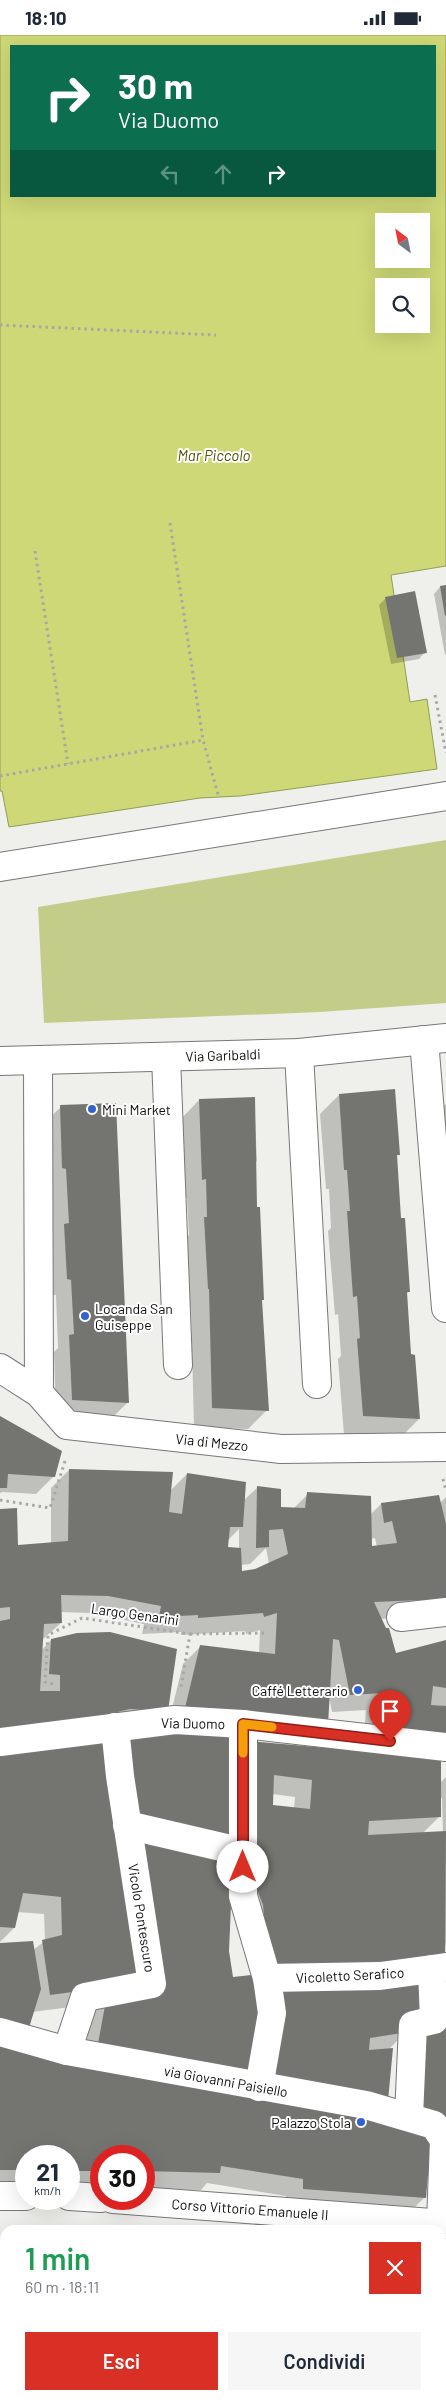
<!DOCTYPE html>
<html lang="it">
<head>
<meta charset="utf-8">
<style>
  body { margin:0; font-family:Barlow,sans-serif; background:#f6f6f7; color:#1f2937; height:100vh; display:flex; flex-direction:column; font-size:19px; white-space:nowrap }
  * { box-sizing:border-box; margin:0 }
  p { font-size:16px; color:#747a83 }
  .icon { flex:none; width:28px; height:28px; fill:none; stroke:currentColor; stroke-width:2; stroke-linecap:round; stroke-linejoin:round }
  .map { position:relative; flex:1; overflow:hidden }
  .side { position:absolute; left:0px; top:2190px; width:446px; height:175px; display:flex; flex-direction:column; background:#fff; border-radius:15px 15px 0 0; box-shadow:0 5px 20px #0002 }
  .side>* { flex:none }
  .hud { position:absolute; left:10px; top:10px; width:426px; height:152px; border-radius:0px; box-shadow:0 5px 20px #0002; background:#0b6e4f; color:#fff; overflow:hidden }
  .needle { width:32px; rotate:328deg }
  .controls { position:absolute; left:375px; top:178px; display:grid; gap:10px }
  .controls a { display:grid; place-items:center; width:55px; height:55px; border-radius:0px; background:#fff; box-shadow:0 5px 20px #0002; font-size:25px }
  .speed { position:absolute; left:15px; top:2110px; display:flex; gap:10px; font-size:25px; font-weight:700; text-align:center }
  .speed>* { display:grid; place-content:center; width:65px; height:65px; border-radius:50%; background:#fff; box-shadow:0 5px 20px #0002; line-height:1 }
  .speed small { font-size:12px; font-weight:400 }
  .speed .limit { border:8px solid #d22; background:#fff; color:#111 }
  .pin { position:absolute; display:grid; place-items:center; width:42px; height:42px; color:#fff; margin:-51px -21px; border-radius:50% 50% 50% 0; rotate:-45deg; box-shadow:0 0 5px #0007 }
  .pin .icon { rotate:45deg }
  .me { position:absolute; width:55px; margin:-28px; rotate:0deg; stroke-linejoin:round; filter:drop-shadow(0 0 4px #0008) }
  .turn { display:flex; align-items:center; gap:18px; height:105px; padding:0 25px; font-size:22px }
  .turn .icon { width:65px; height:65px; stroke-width:2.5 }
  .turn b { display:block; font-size:35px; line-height:42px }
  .lanes { display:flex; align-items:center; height:48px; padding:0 25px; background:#0003; justify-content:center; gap:25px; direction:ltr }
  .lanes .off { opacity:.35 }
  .round { display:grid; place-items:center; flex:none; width:52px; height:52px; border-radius:0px; background:#f6f6f7 }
  .headline { display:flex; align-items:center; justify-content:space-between; height:85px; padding:0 25px }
  h1 { font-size:30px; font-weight:600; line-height:38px; color:#1e9e55 }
  .primary-button { display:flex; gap:10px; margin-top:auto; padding:10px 25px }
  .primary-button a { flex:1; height:58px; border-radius:0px; background:#d93025; color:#fff; font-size:20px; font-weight:600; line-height:58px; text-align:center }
  .primary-button a+a { background:#f6f6f7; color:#1f2937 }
  .status { display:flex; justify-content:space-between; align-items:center; height:35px; padding:0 25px; background:#fff; direction:ltr }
  .status svg { height:14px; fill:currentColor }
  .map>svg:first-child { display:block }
</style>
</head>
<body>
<div class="status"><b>18:10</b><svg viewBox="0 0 49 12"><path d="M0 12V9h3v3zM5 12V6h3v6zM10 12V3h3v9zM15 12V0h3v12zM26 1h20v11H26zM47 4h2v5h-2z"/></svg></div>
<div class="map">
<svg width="446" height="2365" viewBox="0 0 446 2365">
  <rect width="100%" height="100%" fill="#eff0eb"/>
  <path fill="#c4cc8a" d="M446,805V968L320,977L44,988L38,872Z"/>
  <g fill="#ced876" stroke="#949b56" fill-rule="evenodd">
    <path d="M0,0H446V531L391,540L410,667L427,664L437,734L240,761L200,763L9,792L2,756H0ZM11,11H435V161H11ZM384,186H421V224H384ZM384,251H421V289H384Z"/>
    <path d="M441,2236L446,2237V2365H0V2253L5,2256V2360H441Z"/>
  </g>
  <g fill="#0003" fill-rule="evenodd">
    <path d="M446,551V619L445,620L434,559L440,552Z"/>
    <path d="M386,563L425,617L419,624L391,629L379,570Z"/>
    <path d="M339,1060L399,1119L396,1122L400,1185L409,1256L406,1260L410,1321L419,1384L400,1403L344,1400L338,1324L341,1321L338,1279L335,1280L328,1196L331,1193L329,1154H326L320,1079Z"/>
    <path d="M254,1063L257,1126L254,1129L267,1375L248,1394L194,1392L191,1273H189L186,1203L189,1200L187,1163H184L180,1085L199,1065Z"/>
    <path d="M446,1069V1110L443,1072Z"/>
    <path d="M61,1072L128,1367L112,1383L56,1380L54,1317L58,1313L56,1260H52L49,1206L53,1202L51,1149L45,1087Z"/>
    <path d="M0,1382L61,1417L54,1441L36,1459L2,1457L0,1458Z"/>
    <path d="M69,1435L169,1457L187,1439L243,1466L258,1452L280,1474H293L308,1459L370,1480L381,1469L440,1468L446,1462V1579L380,1584L396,1620L446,1606V1718L363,1712L366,1675L332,1677L329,1661L168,1690L183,1629L201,1611L259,1618L260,1595L246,1599L245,1596L181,1600V1597L142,1599L144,1589L90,1578L60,1577L61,1588L42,1605L41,1616L51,1605L166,1675L0,1710V1476L16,1512L51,1508V1453ZM239,1494V1514L227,1513L228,1505ZM375,1503L377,1512L371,1513V1504ZM266,1513L269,1529L255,1536L241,1537V1530L250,1529Z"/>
    <path d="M130,1699L440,1748L446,1742V1906L443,1927L406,1997L389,2014L387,2066L430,2105L425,2162L407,2180L285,2171L286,2161L207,2148L201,2155L144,2154V2121H101V2154H69V2121H26V2153H0V2009L82,2030L92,1977L101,1968L32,1977L0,1909L33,1915L45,1906L44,1879L17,1877L14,1893L0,1907V1721ZM232,1739L251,1941L232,1944L227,1916ZM272,1759L295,1762L294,1773L272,1771ZM440,1763H442L443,1798L422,1799L440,1781Z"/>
  </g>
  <g fill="#747570" fill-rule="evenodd">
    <path d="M446,550V580L445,581L440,551Z"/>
    <path d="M415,556L427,618L397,623L385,562Z"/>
    <path d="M395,1054L400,1120H397L401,1183H405L410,1257H407L411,1319L415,1320L420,1384L363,1381L357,1304L360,1303L357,1261L353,1262L347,1176H350L347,1135H344L339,1059Z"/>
    <path d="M255,1062L257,1172H260L264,1265H262L269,1376L212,1373L209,1254H208L204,1182H207L206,1144L202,1145L199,1064Z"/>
    <path d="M116,1068L129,1368L72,1365L69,1300L74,1299L71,1245L67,1244L64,1189L69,1188L66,1134L62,1133L60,1070Z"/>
    <path d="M0,1381L62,1416L55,1442L8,1439L7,1453H0Z"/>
    <path d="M69,1434L173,1437L169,1477L182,1479L187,1438L246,1447L243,1492H230L228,1512L241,1513L242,1536L255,1534L288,1519L283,1494L269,1495V1512L256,1513L257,1451L281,1454V1472L305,1473L307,1457L371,1461L372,1511L397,1508L392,1486L384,1488L381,1468L439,1460L446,1489V1564L374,1567L386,1593H389L396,1618L446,1605V1653L433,1651L431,1670L446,1671V1700L380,1695L383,1658L350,1660L339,1605L333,1604L328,1690L185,1673L200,1610L275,1619L277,1578L264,1582L263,1578L198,1583V1580L159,1582L161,1571L108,1561L61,1560L62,1588L44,1589L40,1656H60V1640L49,1639L51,1604L77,1598L110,1597L177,1614L168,1676L130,1674L109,1679L0,1695V1586L10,1584V1572L0,1573V1474L17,1473L18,1510L68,1506Z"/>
    <path d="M130,1698L236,1701L232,1804L134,1783Z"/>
    <path d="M106,1701L147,1947L50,1960L42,1905L62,1900L61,1862L23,1858L15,1893L0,1892V1720Z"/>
    <path d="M248,1706L441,1723V1782L369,1786L368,1800L446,1796L445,1927L269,1931L263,1870L258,1857ZM274,1740L312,1745L310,1774L273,1770Z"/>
    <path d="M133,1802L233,1824L229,1916L233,1942L260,1939L262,2008L253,2043L97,2014L107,1960L155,1953Z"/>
    <path d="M33,1906L41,1954L28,1996L0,1988V1908Z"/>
    <path d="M421,1946L420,1984L408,1997L370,2003L369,2015L393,2013L388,2066L271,2048L282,1950Z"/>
    <path d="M446,1947V2087L420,2079L421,1993Z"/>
    <path d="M0,2007L432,2094L426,2163L303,2154V2144L221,2131L220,2138L144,2136V2121H101V2136H69V2121H26V2135H0Z"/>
  </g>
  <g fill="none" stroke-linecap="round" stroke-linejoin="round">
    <defs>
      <g id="minor">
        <path d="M0,832L446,761"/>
        <path d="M424,1005L446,1273"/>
        <path d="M299,1018L317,1349"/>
        <path d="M166,1022L178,1330"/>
        <path d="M38,1025L39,1358"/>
        <path d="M0,1333L39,1358L67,1390L281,1414L446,1412"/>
        <path d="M401,1582L446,1577"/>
        <path d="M243,1689V1861L267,1943L272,1978L259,2052"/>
        <path d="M0,1707L175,1685L243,1689L446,1712"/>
        <path d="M127,1790L243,1817"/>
        <path d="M267,1943L380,1941L432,1934"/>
        <path d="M0,1997L67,2016L366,2070L434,2090L444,2105L441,2188"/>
        <path d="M67,2016L85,1962L152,1949L120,1741L115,1692"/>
        <path d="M409,2082L413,1990L434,1985L432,1934L446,1932"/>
      </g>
      <g id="major">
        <path d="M0,1026L299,1018L446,1003"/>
        <path d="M0,2161H26"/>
        <path d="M69,2161L101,2163"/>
        <path d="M113,2164L446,2189"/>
      </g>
    </defs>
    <use href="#minor" stroke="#777873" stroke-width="30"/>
    <use href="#major" stroke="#777873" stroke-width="30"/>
    <g stroke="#a7a8a4" stroke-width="3" stroke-dasharray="2.5 4" stroke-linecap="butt">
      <path d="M0,290L216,300"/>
      <path d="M170,488L203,705"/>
      <path d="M35,516L68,729"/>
      <path d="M435,660L446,718"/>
      <path d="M0,741L203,705L219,763"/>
      <path d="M443,1444L446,1456"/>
      <path d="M0,1465L50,1473L66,1423"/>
      <path d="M190,1599L266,1598"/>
      <path d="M53,1649L45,1647L48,1600L82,1583L190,1599L181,1652"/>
    </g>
    <use href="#minor" stroke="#fff" stroke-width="28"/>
    <use href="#major" stroke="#fff" stroke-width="28"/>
  </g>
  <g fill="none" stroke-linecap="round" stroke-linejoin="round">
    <defs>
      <path id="route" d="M243,1832V1689L390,1706"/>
    </defs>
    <use href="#route" stroke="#8d1f18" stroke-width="12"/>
    <use href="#route" stroke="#d93025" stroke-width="9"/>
    <path stroke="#f59e0b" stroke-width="9" d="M243,1718V1689L272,1692"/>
  </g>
  <g fill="#3262d1" stroke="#fff" stroke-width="2">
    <circle cx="92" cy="1074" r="5"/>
    <circle cx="85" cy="1281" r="5"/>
    <circle cx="358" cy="1655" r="5"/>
    <circle cx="361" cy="2087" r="5"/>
  </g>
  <g text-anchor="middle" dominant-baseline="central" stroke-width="4" stroke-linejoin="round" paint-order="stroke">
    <g font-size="14" fill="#0e0e0c" stroke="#fff">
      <text transform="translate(223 1020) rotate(-2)">Via Garibaldi</text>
      <text transform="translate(212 1407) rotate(6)">Via di Mezzo</text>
      <text transform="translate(135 1579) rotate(8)">Largo Genarini</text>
      <text transform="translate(193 1688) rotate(1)">Via Duomo</text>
      <text transform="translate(142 1883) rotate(81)">Vicolo Pontescuro</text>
      <text transform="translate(350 1940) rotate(-3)">Vicoletto Serafico</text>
      <text transform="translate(226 2046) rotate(10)">via Giovanni Paisiello</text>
      <text transform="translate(250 2174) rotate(4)">Corso Vittorio Emanuele II</text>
    </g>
    <g font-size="14" fill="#0e0e0c" stroke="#fff" text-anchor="start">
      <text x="102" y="1074">Mini Market</text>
      <text x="95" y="1273">Locanda San<tspan x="95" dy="16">Guiseppe</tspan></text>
      <text x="348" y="1655" text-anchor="end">Caffé Letterario</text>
      <text x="351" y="2087" text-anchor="end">Palazzo Stola</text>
    </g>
    <g font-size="15" font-style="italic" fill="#505509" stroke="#fff">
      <text x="214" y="420">Mar Piccolo</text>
    </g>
  </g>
</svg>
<div class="controls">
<a><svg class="needle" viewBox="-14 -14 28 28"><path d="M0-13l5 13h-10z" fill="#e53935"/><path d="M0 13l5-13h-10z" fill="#747a83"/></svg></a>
<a><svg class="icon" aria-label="search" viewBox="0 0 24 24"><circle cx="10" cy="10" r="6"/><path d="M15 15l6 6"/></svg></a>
</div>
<div class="speed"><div>21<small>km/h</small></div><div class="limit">30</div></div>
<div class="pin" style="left:390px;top:1706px;background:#d93025"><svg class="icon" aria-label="arrive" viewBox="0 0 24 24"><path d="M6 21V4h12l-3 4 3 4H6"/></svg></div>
<svg class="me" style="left:243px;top:1832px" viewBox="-20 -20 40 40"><circle r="19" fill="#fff"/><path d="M0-13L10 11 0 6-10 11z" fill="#d93025"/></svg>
<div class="hud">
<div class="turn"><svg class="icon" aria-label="right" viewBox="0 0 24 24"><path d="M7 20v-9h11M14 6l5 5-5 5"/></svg><div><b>30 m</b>Via Duomo</div></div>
<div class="lanes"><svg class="icon off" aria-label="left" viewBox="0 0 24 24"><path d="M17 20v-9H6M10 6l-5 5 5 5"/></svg><svg class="icon off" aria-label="ahead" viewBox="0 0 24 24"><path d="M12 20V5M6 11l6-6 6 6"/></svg><svg class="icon" aria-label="right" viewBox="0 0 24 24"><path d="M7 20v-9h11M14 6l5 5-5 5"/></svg></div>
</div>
<section class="side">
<div class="headline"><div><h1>1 min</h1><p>60 m · 18:11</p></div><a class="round" style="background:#d93025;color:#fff"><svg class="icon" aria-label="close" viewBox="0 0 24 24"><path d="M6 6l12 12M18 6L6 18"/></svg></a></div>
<div class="primary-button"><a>Esci</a><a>Condividi</a></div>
</section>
</div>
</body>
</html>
